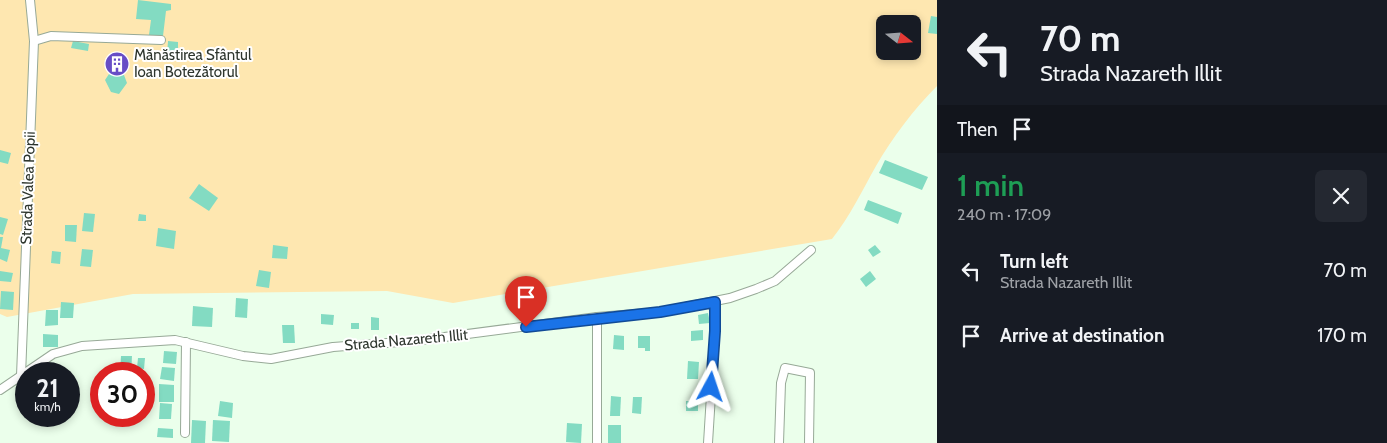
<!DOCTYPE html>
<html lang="en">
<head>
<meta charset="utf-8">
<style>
  body { margin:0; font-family:Cabin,sans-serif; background:#242831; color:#f1f3f6; height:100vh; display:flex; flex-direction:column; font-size:19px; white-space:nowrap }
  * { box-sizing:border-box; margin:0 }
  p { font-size:16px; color:#9ea1a6 }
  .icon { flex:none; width:28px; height:28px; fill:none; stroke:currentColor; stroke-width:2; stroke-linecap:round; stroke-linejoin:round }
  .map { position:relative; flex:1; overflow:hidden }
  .details { display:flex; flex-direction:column; background:#171b24; width:450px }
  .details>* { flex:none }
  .banner { background:#171b24; color:#f1f3f6; overflow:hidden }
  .needle { width:32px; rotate:107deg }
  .tools { position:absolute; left:876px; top:15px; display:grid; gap:10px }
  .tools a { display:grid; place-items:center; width:45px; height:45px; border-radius:8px; background:#171b24; box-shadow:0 2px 8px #0003; font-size:25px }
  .speed { position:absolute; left:15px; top:362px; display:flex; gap:10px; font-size:25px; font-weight:700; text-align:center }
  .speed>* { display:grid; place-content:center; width:65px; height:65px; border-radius:50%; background:#171b24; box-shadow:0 2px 8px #0003; line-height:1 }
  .speed small { font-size:12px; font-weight:400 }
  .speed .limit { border:8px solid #d22; background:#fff; color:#111 }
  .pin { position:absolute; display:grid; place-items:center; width:42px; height:42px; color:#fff; margin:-51px -21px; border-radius:50% 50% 50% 0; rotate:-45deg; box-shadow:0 0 5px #0007 }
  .pin .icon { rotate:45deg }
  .me { position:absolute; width:55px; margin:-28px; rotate:5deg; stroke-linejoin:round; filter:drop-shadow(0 0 4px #0008) }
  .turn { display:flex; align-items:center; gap:18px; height:105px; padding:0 20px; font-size:22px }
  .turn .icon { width:65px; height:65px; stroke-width:2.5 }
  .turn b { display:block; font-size:35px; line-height:42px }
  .then { display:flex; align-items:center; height:48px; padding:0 20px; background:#0003; gap:10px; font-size:19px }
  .round { display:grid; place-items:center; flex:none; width:52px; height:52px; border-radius:8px; background:#242831 }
  .head { display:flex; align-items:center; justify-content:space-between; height:85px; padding:0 20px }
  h1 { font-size:30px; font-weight:600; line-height:38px; color:#1e9e55 }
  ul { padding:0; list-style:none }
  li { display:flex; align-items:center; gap:15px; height:65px; padding:0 20px }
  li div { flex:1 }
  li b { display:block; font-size:19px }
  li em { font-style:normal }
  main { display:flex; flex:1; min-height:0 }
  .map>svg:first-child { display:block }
</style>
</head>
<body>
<main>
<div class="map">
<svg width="937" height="443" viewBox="0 0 937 443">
  <rect width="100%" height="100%" fill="#ebffeb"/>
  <path fill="#fee7b0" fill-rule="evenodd" d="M0,0H937V86C914,109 892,138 876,166C862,191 850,216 832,239L453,303L387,291L133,294L7,317L0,314ZM885,24H912V51H885Z"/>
  <g fill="#83dbc2">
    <path d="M138,0L171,4V10L166,11L163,36L149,35L151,20L136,19Z"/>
    <path d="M931,16L937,17V34L928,33Z"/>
    <path d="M73,41L89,44L88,51L71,48Z"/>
    <path d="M168,41L178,42V56L167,55Z"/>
    <path d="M110,53L125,54L124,75L127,83L119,94L111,92L105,80L109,74Z"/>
    <path d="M0,150L11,153L8,164L0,162Z"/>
    <path d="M885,160L928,177L922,190L879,173Z"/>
    <path d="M199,184L218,198L209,211L189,198Z"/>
    <path d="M868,200L902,213L898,224L864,210Z"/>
    <path d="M84,213L95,214L93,232L82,231Z"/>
    <path d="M139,214L146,215V221H138Z"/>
    <path d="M0,217L8,219L3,235L0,234Z"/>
    <path d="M65,225H77L76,242L65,241Z"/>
    <path d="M158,228L176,231L174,249L156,246Z"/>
    <path d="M0,237H3L1,248L10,250L7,262L0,259Z"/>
    <path d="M273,245L288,247L287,259L272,258Z"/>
    <path d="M875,245L881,252L873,257L868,250Z"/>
    <path d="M82,249L93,250L91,267L80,266Z"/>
    <path d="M52,251L61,252L60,264L51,263Z"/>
    <path d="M259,270L271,272L269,288L256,286Z"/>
    <path d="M0,271L13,273L11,282L0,281Z"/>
    <path d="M870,271L876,279L866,287L860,279Z"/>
    <path d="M1,291L14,292L13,310L0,309Z"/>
    <path d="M236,298L248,299L247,318L235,317Z"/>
    <path d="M61,302L74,303L73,318H60Z"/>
    <path d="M193,306L213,308L212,327L192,326Z"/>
    <path d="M46,310H58V325L45,326Z"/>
    <path d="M708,313L710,323L699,324L698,315Z"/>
    <path d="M321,314L334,315L333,325L321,324Z"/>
    <path d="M371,317L379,318V330H371Z"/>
    <rect x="351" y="323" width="8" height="6"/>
    <path d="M282,325H294L295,343H283Z"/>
    <path d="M703,330V340L691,341V331Z"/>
    <path d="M43,334L58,335V347H43Z"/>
    <path d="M614,335L624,336V350L613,349Z"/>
    <path d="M638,336H650V351H645V348H638Z"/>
    <path d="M164,351L177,352L176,364L163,363Z"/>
    <path d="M121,356H132L131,374H120Z"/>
    <path d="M138,358H145L144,369L137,368Z"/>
    <path d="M688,361L699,362L698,379H687Z"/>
    <path d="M162,367L175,368L174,381L160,379Z"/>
    <path d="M159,384L174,385V402H159Z"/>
    <path d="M611,396L621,397L620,416H610Z"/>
    <path d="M633,397H642L641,414L632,413Z"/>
    <path d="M220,401L233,403L232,418L218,416Z"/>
    <rect x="686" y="401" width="12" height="10"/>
    <path d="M160,403L172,404L171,419H159Z"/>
    <path d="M192,420L206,421L205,443H191Z"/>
    <path d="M213,420L230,421L229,442L212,441Z"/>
    <path d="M567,423L582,424L581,443L566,442Z"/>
    <rect x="608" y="425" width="13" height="18"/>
    <path d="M158,428L173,429V438L157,437Z"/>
  </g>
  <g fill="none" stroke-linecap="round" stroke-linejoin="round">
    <defs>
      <g id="minor">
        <path d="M34,41L51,36L161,40"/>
        <path d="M21,376L34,41L30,0"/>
        <path d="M0,390L53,354L82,346L175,340L243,356L271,359L333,347L414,341L597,317L660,312L730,298L756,289L775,281L811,250"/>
        <path d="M185,433L186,342"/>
        <path d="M597,443V317"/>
        <path d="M708,443L715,331V302"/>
        <path d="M779,443L781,383L785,368L810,373L809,443"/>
      </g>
    </defs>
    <use href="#minor" stroke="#97a997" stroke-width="10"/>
    <use href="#minor" stroke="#fff" stroke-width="8"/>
  </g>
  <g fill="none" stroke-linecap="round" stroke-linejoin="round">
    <defs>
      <path id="route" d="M526,327L660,312L715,302V331L711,387"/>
    </defs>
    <use href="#route" stroke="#114b97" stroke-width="12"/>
    <use href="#route" stroke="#1a73e8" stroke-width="9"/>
  </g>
  <defs>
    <symbol id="building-disc" viewBox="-11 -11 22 22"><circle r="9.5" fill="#674dc6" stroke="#fff"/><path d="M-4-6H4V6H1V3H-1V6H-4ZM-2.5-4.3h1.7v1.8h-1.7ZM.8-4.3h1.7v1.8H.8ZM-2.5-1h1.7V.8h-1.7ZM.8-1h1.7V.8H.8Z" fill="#fff"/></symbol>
  </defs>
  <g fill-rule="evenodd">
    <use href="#building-disc" x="103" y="50" width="28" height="28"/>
  </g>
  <g text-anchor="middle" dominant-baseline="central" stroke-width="4" stroke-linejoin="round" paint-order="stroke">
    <g font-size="15" fill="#2d352d" stroke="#fff" text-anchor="start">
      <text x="134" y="55">Mănăstirea Sfântul<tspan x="134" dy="17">Ioan Botezătorul</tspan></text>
    </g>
    <g font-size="15" fill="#2d352d" stroke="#fff">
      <text transform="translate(28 188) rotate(-88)">Strada Valea Popii</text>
      <text transform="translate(406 340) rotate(-5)">Strada Nazareth Illit</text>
    </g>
  </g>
</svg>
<div class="tools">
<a><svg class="needle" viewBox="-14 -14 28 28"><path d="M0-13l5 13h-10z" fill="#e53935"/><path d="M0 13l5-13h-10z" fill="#9ea1a6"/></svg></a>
</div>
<div class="speed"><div>21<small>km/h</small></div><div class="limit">30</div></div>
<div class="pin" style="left:526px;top:327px;background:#d93025"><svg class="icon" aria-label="arrive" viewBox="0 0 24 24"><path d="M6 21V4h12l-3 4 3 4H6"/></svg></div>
<svg class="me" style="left:711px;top:387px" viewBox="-20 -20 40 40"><path d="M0-17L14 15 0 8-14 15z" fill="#1a73e8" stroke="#fff" stroke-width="4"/></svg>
</div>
<section class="details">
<div class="banner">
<div class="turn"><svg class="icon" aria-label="left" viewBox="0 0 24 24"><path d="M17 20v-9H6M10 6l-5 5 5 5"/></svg><div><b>70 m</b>Strada Nazareth Illit</div></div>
<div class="then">Then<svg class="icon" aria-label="arrive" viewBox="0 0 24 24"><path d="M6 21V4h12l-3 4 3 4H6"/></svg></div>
</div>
<div class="head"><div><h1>1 min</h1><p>240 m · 17:09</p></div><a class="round"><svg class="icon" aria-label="close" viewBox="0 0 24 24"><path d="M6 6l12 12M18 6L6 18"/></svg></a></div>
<ul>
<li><svg class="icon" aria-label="left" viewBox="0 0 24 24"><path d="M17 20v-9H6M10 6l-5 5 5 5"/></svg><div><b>Turn left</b><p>Strada Nazareth Illit</p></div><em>70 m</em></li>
<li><svg class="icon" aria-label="arrive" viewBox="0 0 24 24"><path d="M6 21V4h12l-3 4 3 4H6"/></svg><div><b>Arrive at destination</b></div><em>170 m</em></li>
</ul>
</section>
</main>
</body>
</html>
